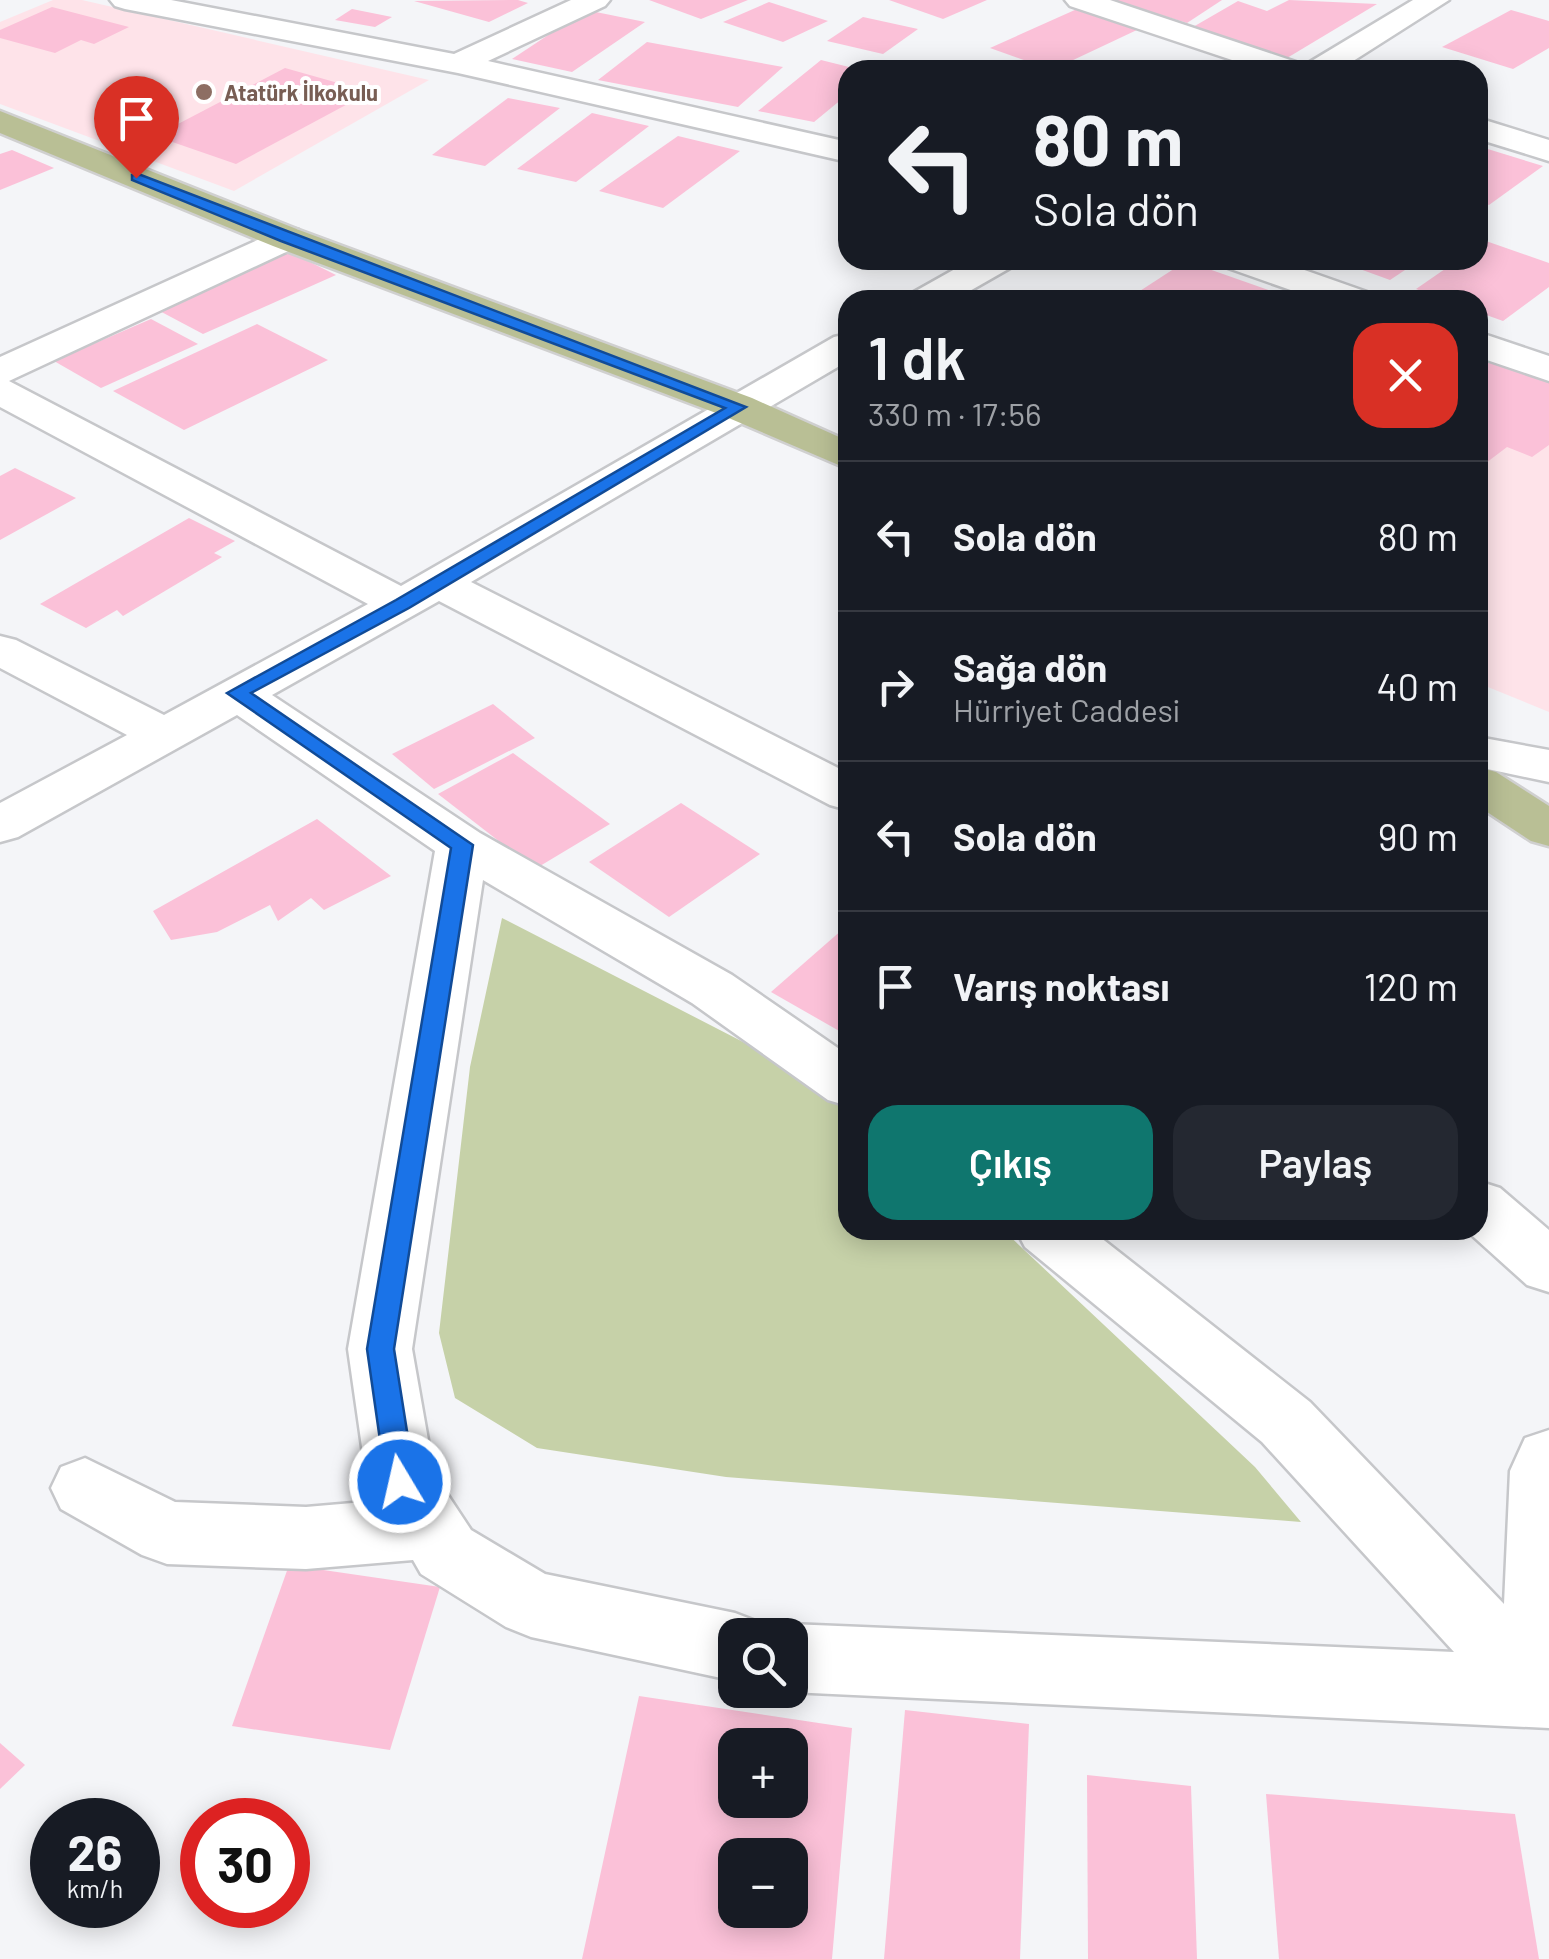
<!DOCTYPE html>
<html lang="tr">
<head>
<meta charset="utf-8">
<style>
  body { margin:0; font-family:Barlow,sans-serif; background:#242831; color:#f1f3f6; height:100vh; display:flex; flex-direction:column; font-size:38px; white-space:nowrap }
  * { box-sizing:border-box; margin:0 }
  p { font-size:32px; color:#9ea1a6 }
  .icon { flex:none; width:55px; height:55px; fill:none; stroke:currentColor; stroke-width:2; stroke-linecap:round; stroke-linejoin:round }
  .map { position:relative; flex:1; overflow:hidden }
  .details { position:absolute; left:838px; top:290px; width:650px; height:950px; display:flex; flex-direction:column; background:#171b24; border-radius:30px; box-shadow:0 5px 25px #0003 }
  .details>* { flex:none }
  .hud { position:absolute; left:838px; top:60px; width:650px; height:210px; border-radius:30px; box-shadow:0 5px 25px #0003; background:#171b24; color:#f1f3f6; overflow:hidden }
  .fabs { position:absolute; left:718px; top:1618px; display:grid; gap:20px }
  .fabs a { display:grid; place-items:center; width:90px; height:90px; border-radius:20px; background:#171b24; box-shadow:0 5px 25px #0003; font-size:50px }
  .speed { position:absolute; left:30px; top:1798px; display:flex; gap:20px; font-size:50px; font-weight:700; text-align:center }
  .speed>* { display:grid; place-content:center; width:130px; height:130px; border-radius:50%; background:#171b24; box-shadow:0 5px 25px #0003; line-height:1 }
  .speed small { font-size:25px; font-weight:400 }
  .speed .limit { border:15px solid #d22; background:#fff; color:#111 }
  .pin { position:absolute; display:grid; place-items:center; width:85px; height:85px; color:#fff; margin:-102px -42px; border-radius:50% 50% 50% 0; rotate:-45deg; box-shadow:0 0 10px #0007 }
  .pin .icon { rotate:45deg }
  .me { position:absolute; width:110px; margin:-55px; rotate:351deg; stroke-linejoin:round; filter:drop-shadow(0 0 8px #0008) }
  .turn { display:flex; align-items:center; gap:35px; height:210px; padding:0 30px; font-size:45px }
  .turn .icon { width:130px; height:130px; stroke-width:2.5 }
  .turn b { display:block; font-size:70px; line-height:85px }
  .round { display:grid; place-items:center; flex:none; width:105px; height:105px; border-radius:30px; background:#242831 }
  .summary { display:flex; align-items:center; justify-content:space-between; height:170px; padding:0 30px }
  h1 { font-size:60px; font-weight:600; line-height:75px }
  .action { display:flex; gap:20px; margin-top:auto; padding:20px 30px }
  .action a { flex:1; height:115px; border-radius:30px; background:#0f766e; color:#fff; font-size:40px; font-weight:600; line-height:115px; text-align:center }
  .action a+a { background:#242831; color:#f1f3f6 }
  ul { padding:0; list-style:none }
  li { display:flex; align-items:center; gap:30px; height:150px; padding:0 30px; border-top:2px solid #363941 }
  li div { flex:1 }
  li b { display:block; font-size:38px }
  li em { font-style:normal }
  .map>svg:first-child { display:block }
</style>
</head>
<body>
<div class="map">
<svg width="1549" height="1959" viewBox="0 0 1549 1959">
  <rect width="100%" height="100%" fill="#f4f5f8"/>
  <g fill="#fee3e9">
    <path d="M53,0H82L429,80L234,191L0,104V22Z"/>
    <path d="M1478,358L1549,385V712L1478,683Z"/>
  </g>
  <path fill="#c6d1a8" d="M502,918L788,1065L847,1111L848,1230H1003L1255,1467L1301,1522L726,1477L537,1448L455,1398L439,1333L470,1067Z"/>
  <g fill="#fbc1d8" fill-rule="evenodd">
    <path d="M518,0L528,3L489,22L414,1Z"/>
    <path d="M649,0H748L701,19Z"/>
    <path d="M889,0H987L943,19Z"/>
    <path d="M1113,0H1222L1187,23Z"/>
    <path d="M1289,0L1377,4L1287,58L1193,27L1238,1L1267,11Z"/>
    <path d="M769,2L828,21L783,42L723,22Z"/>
    <path d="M52,7L129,27L94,44L81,40L55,53L0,38V30Z"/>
    <path d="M352,9L392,17L375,27L335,20Z"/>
    <path d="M1077,9L1139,29L1052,70L990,48Z"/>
    <path d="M586,10L645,22L572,72L512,59Z"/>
    <path d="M1511,10L1549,21V48L1513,69L1442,47Z"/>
    <path d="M863,17L918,29L883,54L827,41Z"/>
    <path d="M647,42L783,67L738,107L598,80Z"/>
    <path d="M821,60L861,70H848V94L814,122L758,111Z"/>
    <path d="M285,68L370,92L236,164L155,136Z"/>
    <path d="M508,98L560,108L485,166L432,155Z"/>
    <path d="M592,113L649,126L576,182L517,169Z"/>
    <path d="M678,136L740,151L663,208L599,191Z"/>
    <path d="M1478,146L1543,166L1489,205L1478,201Z"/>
    <path d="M12,150L54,168L0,190V154Z"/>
    <path d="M1486,241L1549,263V287L1503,321L1478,312V300H1446L1416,289L1458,260H1478V247Z"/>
    <path d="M286,250L336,275L203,334L154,308Z"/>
    <path d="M1335,260H1420L1390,280Z"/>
    <path d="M1186,261L1294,299V300H1126Z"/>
    <path d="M151,319L198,344L101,388L54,361Z"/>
    <path d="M257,324L328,360L184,430L113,391Z"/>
    <path d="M1478,350L1549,377V445L1532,457L1507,447L1478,469Z"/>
    <path d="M15,468L76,498L0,540V476Z"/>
    <path d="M189,518L235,541L214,553L222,557L123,616L117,610L86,628L40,604Z"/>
    <path d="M493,704L535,738L434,789L392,754Z"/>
    <path d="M513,753L610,824L535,869L438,794Z"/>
    <path d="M681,803L760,854L669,917L589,862Z"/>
    <path d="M317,819L391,876L324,910L311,898L278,921L270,905L217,932L171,940L153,911Z"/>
    <path d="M843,929L848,932V1036L771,992Z"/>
    <path d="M289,1565L440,1587L390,1750L232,1726Z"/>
    <path d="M639,1696L852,1728L832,1959H582ZM735,1745H790V1800H735ZM735,1855H790V1910H735Z"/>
    <path d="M905,1710L1029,1724L1020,1959H884Z"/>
    <path d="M0,1743L25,1765L0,1789Z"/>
    <path d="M1087,1775L1191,1786L1197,1959H1088Z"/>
    <path d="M1266,1794L1515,1814L1539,1959H1279Z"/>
  </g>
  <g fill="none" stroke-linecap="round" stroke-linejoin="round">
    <defs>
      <g id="minor">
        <path d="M110,0H171L454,54L571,0H610L605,6L488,61L848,142V162L458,73L125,9L115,6Z"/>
        <path d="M1065,0H1110L1305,65L1413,0H1449L1339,70H1262L1070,6Z"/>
        <path d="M1478,118L1549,140V161L1478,139Z"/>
        <path d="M286,227L299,230L304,238L299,246L9,381L401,586L834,337L848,334V361L471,582L848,773V810L830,805L439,601L272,695L480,833L732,975L848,1055V1106L828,1100L692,1003L483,880L412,1349L434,1474L471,1530L545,1574L735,1613L761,1623L765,1634L790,1624L1454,1652L1262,1442L1025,1247L1016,1230H1091L1310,1402L1504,1604L1510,1471L1525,1438L1549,1430V1728L790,1692L785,1690H790V1635H735V1681L531,1637L506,1627L421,1574L413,1560L306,1569L167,1564L142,1555L61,1509L51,1488L61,1467L85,1458L175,1502L306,1507L376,1501L367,1482L348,1349L435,851L237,715L18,837L0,842V803L127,735L0,668V636L16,640L164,715L368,604L0,407V357Z"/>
        <path d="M971,260H1015L1010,268L954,300H908L914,292Z"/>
        <path d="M1223,260H1276L1367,292L1373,300H1319L1228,268Z"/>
        <path d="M1478,332L1549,356V381L1478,357Z"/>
        <path d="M1478,737L1549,750V782L1478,767Z"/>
        <path d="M1478,1181L1500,1188L1549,1230V1292L1527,1285L1466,1230H1478Z"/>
      </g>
      <g id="major">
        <path d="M0,111L299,230L752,398L848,441V469L724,416L273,246L0,133Z"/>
        <path d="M1478,767L1496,772L1549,806V846L1531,841L1478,806Z"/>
      </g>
    </defs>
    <use href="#minor" stroke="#c6c7ca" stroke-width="5"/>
    <use href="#major" stroke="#d0d0d0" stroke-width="5"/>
    <use href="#minor" fill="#fff" fill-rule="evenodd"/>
    <use href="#major" fill="#b9bf95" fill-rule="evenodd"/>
  </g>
  <path fill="#1a73e8" stroke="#114b97" stroke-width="2.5" d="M132,175H141L746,407L409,608L251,693L473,845L394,1349L415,1482L410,1491L400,1495L391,1491L386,1482L367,1349L451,848L227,693L396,600L725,408L281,241L132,180Z"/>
  <circle fill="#8d6e63" stroke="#fff" stroke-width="4" cx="204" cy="92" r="10"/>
  <g text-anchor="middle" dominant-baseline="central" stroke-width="8" stroke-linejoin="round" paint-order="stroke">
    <g font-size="22" font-weight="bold" fill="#785e54" stroke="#fff" text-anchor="start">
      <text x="224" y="92">Atatürk İlkokulu</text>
    </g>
  </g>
</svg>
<div class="fabs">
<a><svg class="icon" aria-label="search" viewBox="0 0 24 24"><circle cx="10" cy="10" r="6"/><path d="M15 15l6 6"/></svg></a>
<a>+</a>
<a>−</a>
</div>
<div class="speed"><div>26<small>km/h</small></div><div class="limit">30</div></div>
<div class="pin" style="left:136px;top:178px;background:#d93025"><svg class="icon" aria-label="arrive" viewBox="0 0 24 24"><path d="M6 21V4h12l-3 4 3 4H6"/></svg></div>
<svg class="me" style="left:400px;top:1482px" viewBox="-20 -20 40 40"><circle r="17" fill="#1a73e8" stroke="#fff" stroke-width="3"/><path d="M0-11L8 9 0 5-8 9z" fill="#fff"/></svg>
<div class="hud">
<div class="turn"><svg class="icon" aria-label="left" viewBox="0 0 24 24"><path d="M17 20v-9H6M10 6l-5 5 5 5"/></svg><div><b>80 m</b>Sola dön</div></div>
</div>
<section class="details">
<div class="summary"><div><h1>1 dk</h1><p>330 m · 17:56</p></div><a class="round" style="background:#d93025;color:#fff"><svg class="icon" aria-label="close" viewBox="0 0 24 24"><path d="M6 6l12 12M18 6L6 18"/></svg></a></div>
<ul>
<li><svg class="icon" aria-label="left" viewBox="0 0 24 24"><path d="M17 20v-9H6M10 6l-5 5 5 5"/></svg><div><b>Sola dön</b></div><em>80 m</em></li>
<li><svg class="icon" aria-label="right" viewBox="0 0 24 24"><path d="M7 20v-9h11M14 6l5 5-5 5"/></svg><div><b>Sağa dön</b><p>Hürriyet Caddesi</p></div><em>40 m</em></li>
<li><svg class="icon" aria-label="left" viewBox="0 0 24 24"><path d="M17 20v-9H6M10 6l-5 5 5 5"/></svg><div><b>Sola dön</b></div><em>90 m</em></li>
<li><svg class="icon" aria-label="arrive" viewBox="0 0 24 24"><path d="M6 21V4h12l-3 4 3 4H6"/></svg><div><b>Varış noktası</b></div><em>120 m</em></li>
</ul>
<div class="action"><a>Çıkış</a><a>Paylaş</a></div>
</section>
</div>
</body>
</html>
